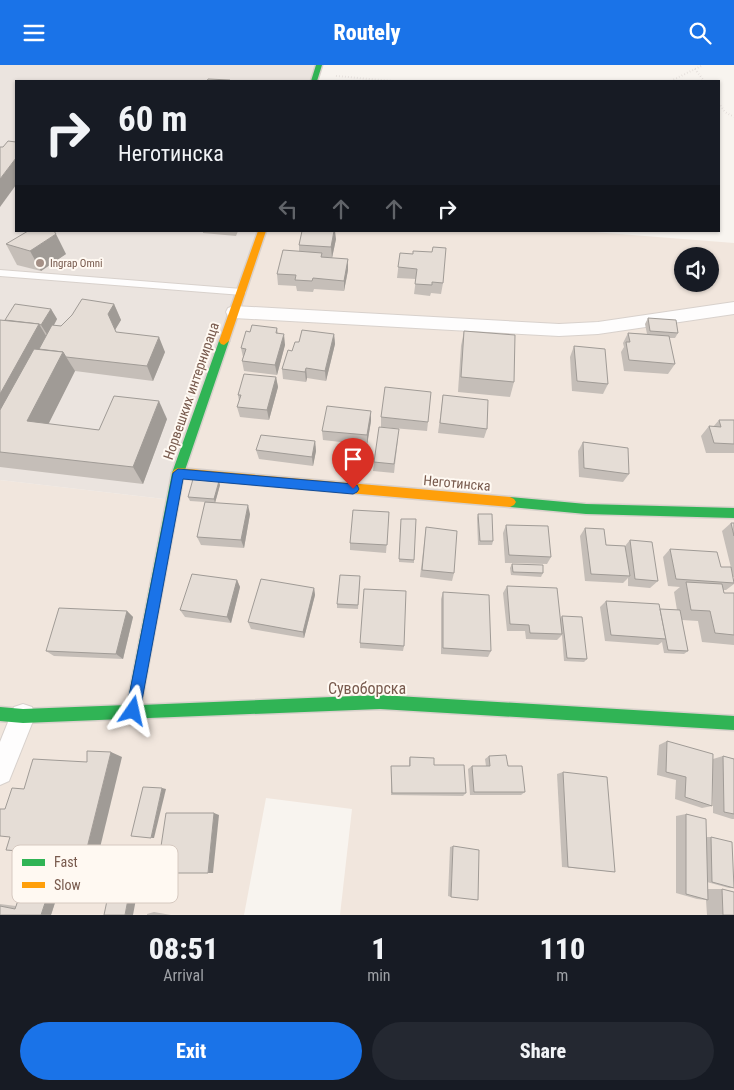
<!DOCTYPE html>
<html lang="en">
<head>
<meta charset="utf-8">
<style>
  body { margin:0; font-family:"Roboto Condensed",sans-serif; background:#242831; color:#f1f3f6; height:100vh; display:flex; flex-direction:column; font-size:19px; white-space:nowrap }
  * { box-sizing:border-box; margin:0 }
  p { font-size:16px; color:#9ea1a6 }
  .icon { flex:none; width:28px; height:28px; fill:none; stroke:currentColor; stroke-width:2; stroke-linecap:round; stroke-linejoin:round }
  .map { position:relative; height:850px; overflow:hidden }
  .details { display:flex; flex-direction:column; background:#171b24; flex:1 }
  .details>* { flex:none }
  .top-card { position:absolute; left:15px; top:15px; width:705px; height:152px; border-radius:0px; box-shadow:0 1px 4px #0004; background:#171b24; color:#f1f3f6; overflow:hidden }
  .tools { position:absolute; left:674px; top:182px; display:grid; gap:10px }
  .tools a { display:grid; place-items:center; width:45px; height:45px; border-radius:50%; background:#171b24; box-shadow:0 1px 4px #0004; font-size:25px }
  .pin { position:absolute; display:grid; place-items:center; width:42px; height:42px; color:#fff; margin:-51px -21px; border-radius:50% 50% 50% 0; rotate:-45deg; box-shadow:0 0 5px #0007 }
  .pin .icon { rotate:45deg }
  .me { position:absolute; width:55px; margin:-28px; rotate:11deg; stroke-linejoin:round; filter:drop-shadow(0 0 4px #0008) }
  .turn { display:flex; align-items:center; gap:18px; height:105px; padding:0 20px; font-size:22px }
  .turn .icon { width:65px; height:65px; stroke-width:2.5 }
  .turn b { display:block; font-size:35px; line-height:42px }
  .lanes { display:flex; align-items:center; height:48px; padding:0 20px; background:#0003; justify-content:center; gap:25px; direction:ltr }
  .lanes .off { opacity:.35 }
  .eta { display:flex; justify-content:space-evenly; align-items:center; height:85px; text-align:center }
  .eta b { font-size:30px; font-weight:800; line-height:35px }
  .primary-button { display:flex; gap:10px; margin-top:auto; padding:10px 20px }
  .primary-button a { flex:1; height:58px; border-radius:30px; background:#1a73e8; color:#fff; font-size:20px; font-weight:800; line-height:58px; text-align:center }
  .primary-button a+a { background:#242831; color:#f1f3f6 }
  header { display:flex; justify-content:space-between; align-items:center; height:65px; padding:0 20px; background:#1a73e8; color:#fff; font-size:22px; font-weight:800 }
  .map>svg:first-child { display:block }
</style>
</head>
<body>
<header><svg class="icon" aria-label="menu" viewBox="0 0 24 24"><path d="M4 6h16M4 12h16M4 18h16"/></svg>Routely<svg class="icon" aria-label="search" viewBox="0 0 24 24"><circle cx="10" cy="10" r="6"/><path d="M15 15l6 6"/></svg></header>
<div class="map">
<svg width="734" height="850" viewBox="0 0 734 850">
  <rect width="100%" height="100%" fill="#f8f4ef"/>
  <path fill="#f1e6dd" fill-rule="evenodd" d="M262,166H581L734,178V850H340L352,744L266,733L244,850H0V415L173,435ZM682,191H710V219H682Z"/>
  <path fill="#ebe4df" d="M0,0H319L314,16H16V166H262L173,435L0,415Z"/>
  <g fill="none" stroke-linecap="round" stroke-linejoin="round">
    <defs>
      <path id="lane" d="M0,205L242,224L246,227L242,230L0,211Z"/>
      <g id="street">
        <path d="M734,237V249L598,269L559,271L234,253L228,251L226,247L228,243L234,241L559,259L598,257Z"/>
        <path d="M23,639L32,642L35,651L9,716L0,720V677L14,642Z"/>
      </g>
      <g id="fast">
        <path d="M316,0H322L317,16H311Z"/>
        <path d="M224,272L229,276L184,408L141,640L380,630L734,651V665L380,644L23,658L0,656V642L23,644L127,640L172,408L219,276Z"/>
        <path d="M510,432L586,439L734,443V453L586,449L510,442L506,440L504,437L506,434Z"/>
      </g>
      <g id="slow">
        <path d="M258,166H266L229,276L224,280L221,279L219,276Z"/>
        <path d="M178,403L510,432L514,434L516,437L514,440L510,442L178,413L174,411L172,408L174,405Z"/>
      </g>
    </defs>
    <use href="#lane" stroke="#d8d1cc" stroke-width="2"/>
    <use href="#street" stroke="#d8d1cc" stroke-width="2"/>
    <use href="#fast" stroke="#d8d0cb" stroke-width="3"/>
    <use href="#slow" stroke="#d8d0cb" stroke-width="3"/>
    <g stroke="#dad3d0" stroke-width="2" stroke-dasharray="0.5 2.5" stroke-linecap="butt">
      <path d="M695,4L704,16"/>
      <path d="M336,11L392,16"/>
      <path d="M671,16L703,0"/>
      <path d="M719,38L725,47L734,52"/>
    </g>
    <use href="#lane" fill="#fefdfd" fill-rule="evenodd"/>
    <use href="#street" fill="#fefdfd" fill-rule="evenodd"/>
    <use href="#fast" fill="#30b455" fill-rule="evenodd"/>
    <use href="#slow" fill="#ff9f0a" fill-rule="evenodd"/>
  </g>
  <g fill="#c5beb8">
    <path d="M203,166H238L236,171L203,168Z"/>
    <path d="M336,174L332,193L348,194V205L344,226L314,224L313,227L297,226L296,221L278,220L277,209L299,187V180Z"/>
    <path d="M6,179L66,189L41,206L17,200Z"/>
    <path d="M400,188L443,218L441,229L431,228L430,231L414,229L416,214L397,213Z"/>
    <path d="M114,239L121,255L115,265L116,267L165,287L153,316L75,306L48,359L99,365L167,354L143,419L0,402V255H5L51,244L57,254L54,260L61,261Z"/>
    <path d="M648,253L678,268L675,273H669L675,299L668,309L624,306L621,287L624,282L623,278L628,268L647,269L645,259Z"/>
    <path d="M277,263L278,269L285,280L277,310L244,306L242,296L243,292L241,283L250,267Z"/>
    <path d="M464,266L514,317L510,332L458,327L461,281Z"/>
    <path d="M334,269L335,279L326,316L307,313L306,317L283,314L282,304L292,286L299,277Z"/>
    <path d="M574,281L608,319L603,329L572,326L570,292Z"/>
    <path d="M276,312L278,322L269,355L240,352L237,342L239,336L238,330Z"/>
    <path d="M443,330L487,364L484,373L438,368Z"/>
    <path d="M381,352L428,357L427,366L381,362Z"/>
    <path d="M719,355H734V388H706L701,371L709,361L713,362Z"/>
    <path d="M371,356L367,380L323,375L322,366Z"/>
    <path d="M398,374L394,408L373,406L374,397Z"/>
    <path d="M315,376L316,386L313,401L259,394L256,385Z"/>
    <path d="M583,377L629,409L623,417L579,412L578,386Z"/>
    <path d="M220,420L215,438L250,449L244,483L201,480L197,472L205,437L190,436L188,432Z"/>
    <path d="M389,447L386,488L350,485V478Z"/>
    <path d="M478,449L493,476L492,480H478L477,453Z"/>
    <path d="M401,454L414,495V498L399,497Z"/>
    <path d="M731,458H734V512H733L734,519L726,525H723L724,528H734V580L702,577L698,556L682,555L688,586L684,589L664,588L662,577L658,580L605,576L600,542L606,536L660,544L677,545L674,527L680,522L668,521L663,492L670,484L721,502L733,511L722,466Z"/>
    <path d="M506,460L551,492L547,499L505,498L503,468Z"/>
    <path d="M426,462L454,508L452,516L420,512Z"/>
    <path d="M585,463L606,480L625,481L630,475L658,516L650,523L628,521V513L623,518L585,516L580,471Z"/>
    <path d="M512,499L543,508L541,512L511,510L510,503Z"/>
    <path d="M237,515L240,522L231,558L185,552L180,545Z"/>
    <path d="M360,515L358,544L337,543V539Z"/>
    <path d="M507,521L560,554L562,551L587,594L584,597L564,596L562,570L557,575L526,574L525,566H507L503,528Z"/>
    <path d="M314,523L315,530L304,573L251,564L248,557Z"/>
    <path d="M443,527L491,586L488,592L441,589V534Z"/>
    <path d="M127,546L133,552L123,594L54,591L46,586Z"/>
    <path d="M360,578L404,581L403,586L360,583Z"/>
    <path d="M667,676L712,741L702,743L675,734L676,715L657,710L659,680Z"/>
    <path d="M489,691L508,701L525,727L521,730H470L468,704L472,701H486L485,694Z"/>
    <path d="M723,691L734,694V754H732L713,748V694Z"/>
    <path d="M410,692L434,700L466,728L463,731L391,730V701H409V695Z"/>
    <path d="M563,707L615,807L562,802L557,709Z"/>
    <path d="M686,749L706,772H711L734,823H729L707,817L708,824H722L734,850H707L706,835L697,834L676,828V751Z"/>
    <path d="M453,781L451,832L448,831L450,782Z"/>
    <path d="M38,809L63,813L51,850H0V839L16,841L27,810Z"/>
    <path d="M154,847L171,850H147V849Z"/>
  </g>
  <g fill="#a09b96">
    <path d="M16,93V120L0,142V114Z"/>
    <path d="M334,166H335L336,174L332,193L331,182Z"/>
    <path d="M56,169L66,189L41,206L30,186Z"/>
    <path d="M348,194V205L344,226V216Z"/>
    <path d="M114,239L121,255L115,265L108,249Z"/>
    <path d="M51,244L57,254L48,271L41,260Z"/>
    <path d="M39,259L48,274L0,353V329Z"/>
    <path d="M284,269L285,280L277,310L275,300Z"/>
    <path d="M334,269L335,279L326,316L325,306Z"/>
    <path d="M159,272L165,287L153,316L147,301Z"/>
    <path d="M63,287L75,306L41,374L27,356Z"/>
    <path d="M306,303L307,313L306,317L305,307Z"/>
    <path d="M276,312L278,322L269,355L267,345Z"/>
    <path d="M159,336L167,354L143,419L133,402Z"/>
    <path d="M371,346V356L367,380V370Z"/>
    <path d="M315,376L316,386L313,401L312,392Z"/>
    <path d="M219,416L220,420L215,438L214,434Z"/>
    <path d="M248,440L250,449L244,483L241,475Z"/>
    <path d="M237,515L240,522L231,558L227,552Z"/>
    <path d="M314,523L315,530L304,573L303,567Z"/>
    <path d="M127,546L133,552L123,594L116,589Z"/>
    <path d="M111,687L122,692L98,791H85Z"/>
    <path d="M162,723L166,724L154,773H151Z"/>
    <path d="M214,748L219,750L213,808H208Z"/>
    <path d="M141,807L133,850H125L133,808Z"/>
    <path d="M63,813L51,850H41L53,814Z"/>
  </g>
  <g fill="#e5ddd6" stroke="#a09b96">
    <path d="M208,14L230,15L229,16H207Z"/>
    <path d="M8,76L16,77V93L0,114V82H3Z"/>
    <path d="M28,166H54L56,169L30,186L6,179Z"/>
    <path d="M302,166H334L331,182L299,180Z"/>
    <path d="M433,182L446,183L443,218L432,217V220L415,219L417,204L398,202L400,188L413,189V186L432,187Z"/>
    <path d="M283,185L322,188L321,192L348,194L344,216L313,213L312,216L295,215L296,210L277,209Z"/>
    <path d="M82,234L114,239L108,249L116,267L159,272L147,301L66,292L63,287L39,284L52,260L61,261L72,250Z"/>
    <path d="M15,239L51,244L41,260L39,259L5,255Z"/>
    <path d="M648,253L676,255L678,268L650,266Z"/>
    <path d="M0,255L39,259L0,329Z"/>
    <path d="M252,260L277,263L276,268L284,269L275,300L242,296L246,284L241,283L246,266L250,267Z"/>
    <path d="M302,265L334,269L325,306L306,303L305,307L282,304L288,285L292,286L295,277H299Z"/>
    <path d="M464,266L515,270L514,317L461,312Z"/>
    <path d="M628,268L669,271L675,299L629,295L626,277H630Z"/>
    <path d="M574,281L605,284L608,319L577,316Z"/>
    <path d="M34,284L63,287L27,356L99,365L114,331L159,336L133,402L0,387V345Z"/>
    <path d="M244,309L276,312L267,345L237,342L241,330H238Z"/>
    <path d="M385,322L431,327L428,357L381,352Z"/>
    <path d="M443,330L488,335L487,364L440,358Z"/>
    <path d="M327,341L371,346L367,370L322,366Z"/>
    <path d="M719,355H734V379L714,378L709,361L721,362Z"/>
    <path d="M379,362L399,364L394,399L374,397Z"/>
    <path d="M261,370L315,376L312,392L256,385Z"/>
    <path d="M583,377L628,383L629,409L584,403Z"/>
    <path d="M193,414L219,416L214,434L188,432Z"/>
    <path d="M205,437L248,440L241,475L197,472Z"/>
    <path d="M353,445L389,447L387,480L350,478Z"/>
    <path d="M478,449H492L493,476H480Z"/>
    <path d="M401,454H416L414,495L399,494Z"/>
    <path d="M731,458H734V471Z"/>
    <path d="M506,460L548,461L551,492L509,490Z"/>
    <path d="M426,462L457,466L454,508L422,505Z"/>
    <path d="M585,463L604,464L606,480L625,481L630,511L591,509Z"/>
    <path d="M630,475L652,477L658,516L635,514Z"/>
    <path d="M670,484L717,487L721,502H731L734,518L676,514Z"/>
    <path d="M512,499L543,500V508L513,507Z"/>
    <path d="M192,509L237,515L227,552L180,545Z"/>
    <path d="M340,510L360,511L358,540L337,539Z"/>
    <path d="M261,514L314,523L303,567L248,557Z"/>
    <path d="M686,517L722,519L724,528H734V570L715,568L710,546L691,545Z"/>
    <path d="M507,521L557,523L562,569L530,568L529,560L510,559Z"/>
    <path d="M364,524L406,526L404,581L360,578Z"/>
    <path d="M443,527L489,530L491,586L443,583Z"/>
    <path d="M606,536L659,539L666,574L611,570Z"/>
    <path d="M59,543L127,546L116,589L46,586Z"/>
    <path d="M660,544L680,545L688,586L668,585Z"/>
    <path d="M562,551L582,552L587,594L567,593Z"/>
    <path d="M667,676L713,689L712,741L685,732L686,712L666,707Z"/>
    <path d="M87,686L111,687L85,791L6,785L10,772L0,771V744H5L12,723L24,724L33,694L87,697Z"/>
    <path d="M506,690L508,701H522L525,727H474L472,701H490L489,691Z"/>
    <path d="M723,691L734,694V749L724,747Z"/>
    <path d="M410,692L434,693V700H464L466,728H392L391,701H410Z"/>
    <path d="M563,707L607,712L615,807L568,802Z"/>
    <path d="M143,722L162,723L151,773L131,771Z"/>
    <path d="M166,748H214L208,808H157Z"/>
    <path d="M686,749L706,754L708,835L686,829Z"/>
    <path d="M711,772L732,777L734,823L712,817Z"/>
    <path d="M453,781L479,785L478,835L451,832Z"/>
    <path d="M113,807L133,808L125,850H104Z"/>
    <path d="M27,810L53,814L41,850H0V841L15,844Z"/>
    <path d="M722,824L734,827V850H723Z"/>
  </g>
  <path fill="#1a73e8" stroke="#114b97" d="M178,404L353,419L357,420L359,424L357,427L353,429L183,414L140,646L138,651L133,653L128,651L126,646L173,408Z"/>
  <circle fill="#a59086" stroke="#fff9f2" stroke-width="2" cx="40" cy="198" r="5"/>
  <g text-anchor="middle" dominant-baseline="central" stroke-width="4" stroke-linejoin="round" paint-order="stroke">
    <g font-size="11" fill="#785a4d" stroke="#fff9f2" text-anchor="start">
      <text x="50" y="198">Ingrap Omni</text>
    </g>
    <g font-size="14" fill="#785a4d" stroke="#fff9f2">
      <text transform="translate(191 326) rotate(-71)">Норвешких интернираца</text>
      <text transform="translate(457 418) rotate(5)">Неготинска</text>
    </g>
    <g font-size="16" fill="#785a4d" stroke="#fff9f2">
      <text x="367" y="623">Сувоборска</text>
    </g>
  </g>
  <rect x="12" y="780" width="166" height="58" rx="8" fill="#fff9f2" stroke="#d6c9c0" stroke-width="1"/>
  <rect x="22" y="794" width="23" height="7" fill="#30b455"/>
  <rect x="22" y="817" width="23" height="6" fill="#ff9f0a"/>
  <g font-size="14" fill="#785a4d">
    <text x="54" y="802">Fast</text>
    <text x="54" y="825">Slow</text>
  </g>
</svg>
<div class="tools">
<a><svg class="icon" aria-label="sound" viewBox="0 0 24 24"><path d="M4 9h4l5-4v14l-5-4H4zM17 9q2 3 0 6"/></svg></a>
</div>
<div class="pin" style="left:353px;top:424px;background:#d93025"><svg class="icon" aria-label="arrive" viewBox="0 0 24 24"><path d="M6 21V4h12l-3 4 3 4H6"/></svg></div>
<svg class="me" style="left:133px;top:646px" viewBox="-20 -20 40 40"><path d="M0-17L14 15 0 8-14 15z" fill="#1a73e8" stroke="#fff" stroke-width="4"/></svg>
<div class="top-card">
<div class="turn"><svg class="icon" aria-label="right" viewBox="0 0 24 24"><path d="M7 20v-9h11M14 6l5 5-5 5"/></svg><div><b>60 m</b>Неготинска</div></div>
<div class="lanes"><svg class="icon off" aria-label="left" viewBox="0 0 24 24"><path d="M17 20v-9H6M10 6l-5 5 5 5"/></svg><svg class="icon off" aria-label="ahead" viewBox="0 0 24 24"><path d="M12 20V5M6 11l6-6 6 6"/></svg><svg class="icon off" aria-label="ahead" viewBox="0 0 24 24"><path d="M12 20V5M6 11l6-6 6 6"/></svg><svg class="icon" aria-label="right" viewBox="0 0 24 24"><path d="M7 20v-9h11M14 6l5 5-5 5"/></svg></div>
</div>
</div>
<section class="details">
<div class="eta">
<div><b>08:51</b><p>Arrival</p></div>
<div><b>1</b><p>min</p></div>
<div><b>110</b><p>m</p></div>
</div>
<div class="primary-button"><a>Exit</a><a>Share</a></div>
</section>
</body>
</html>
